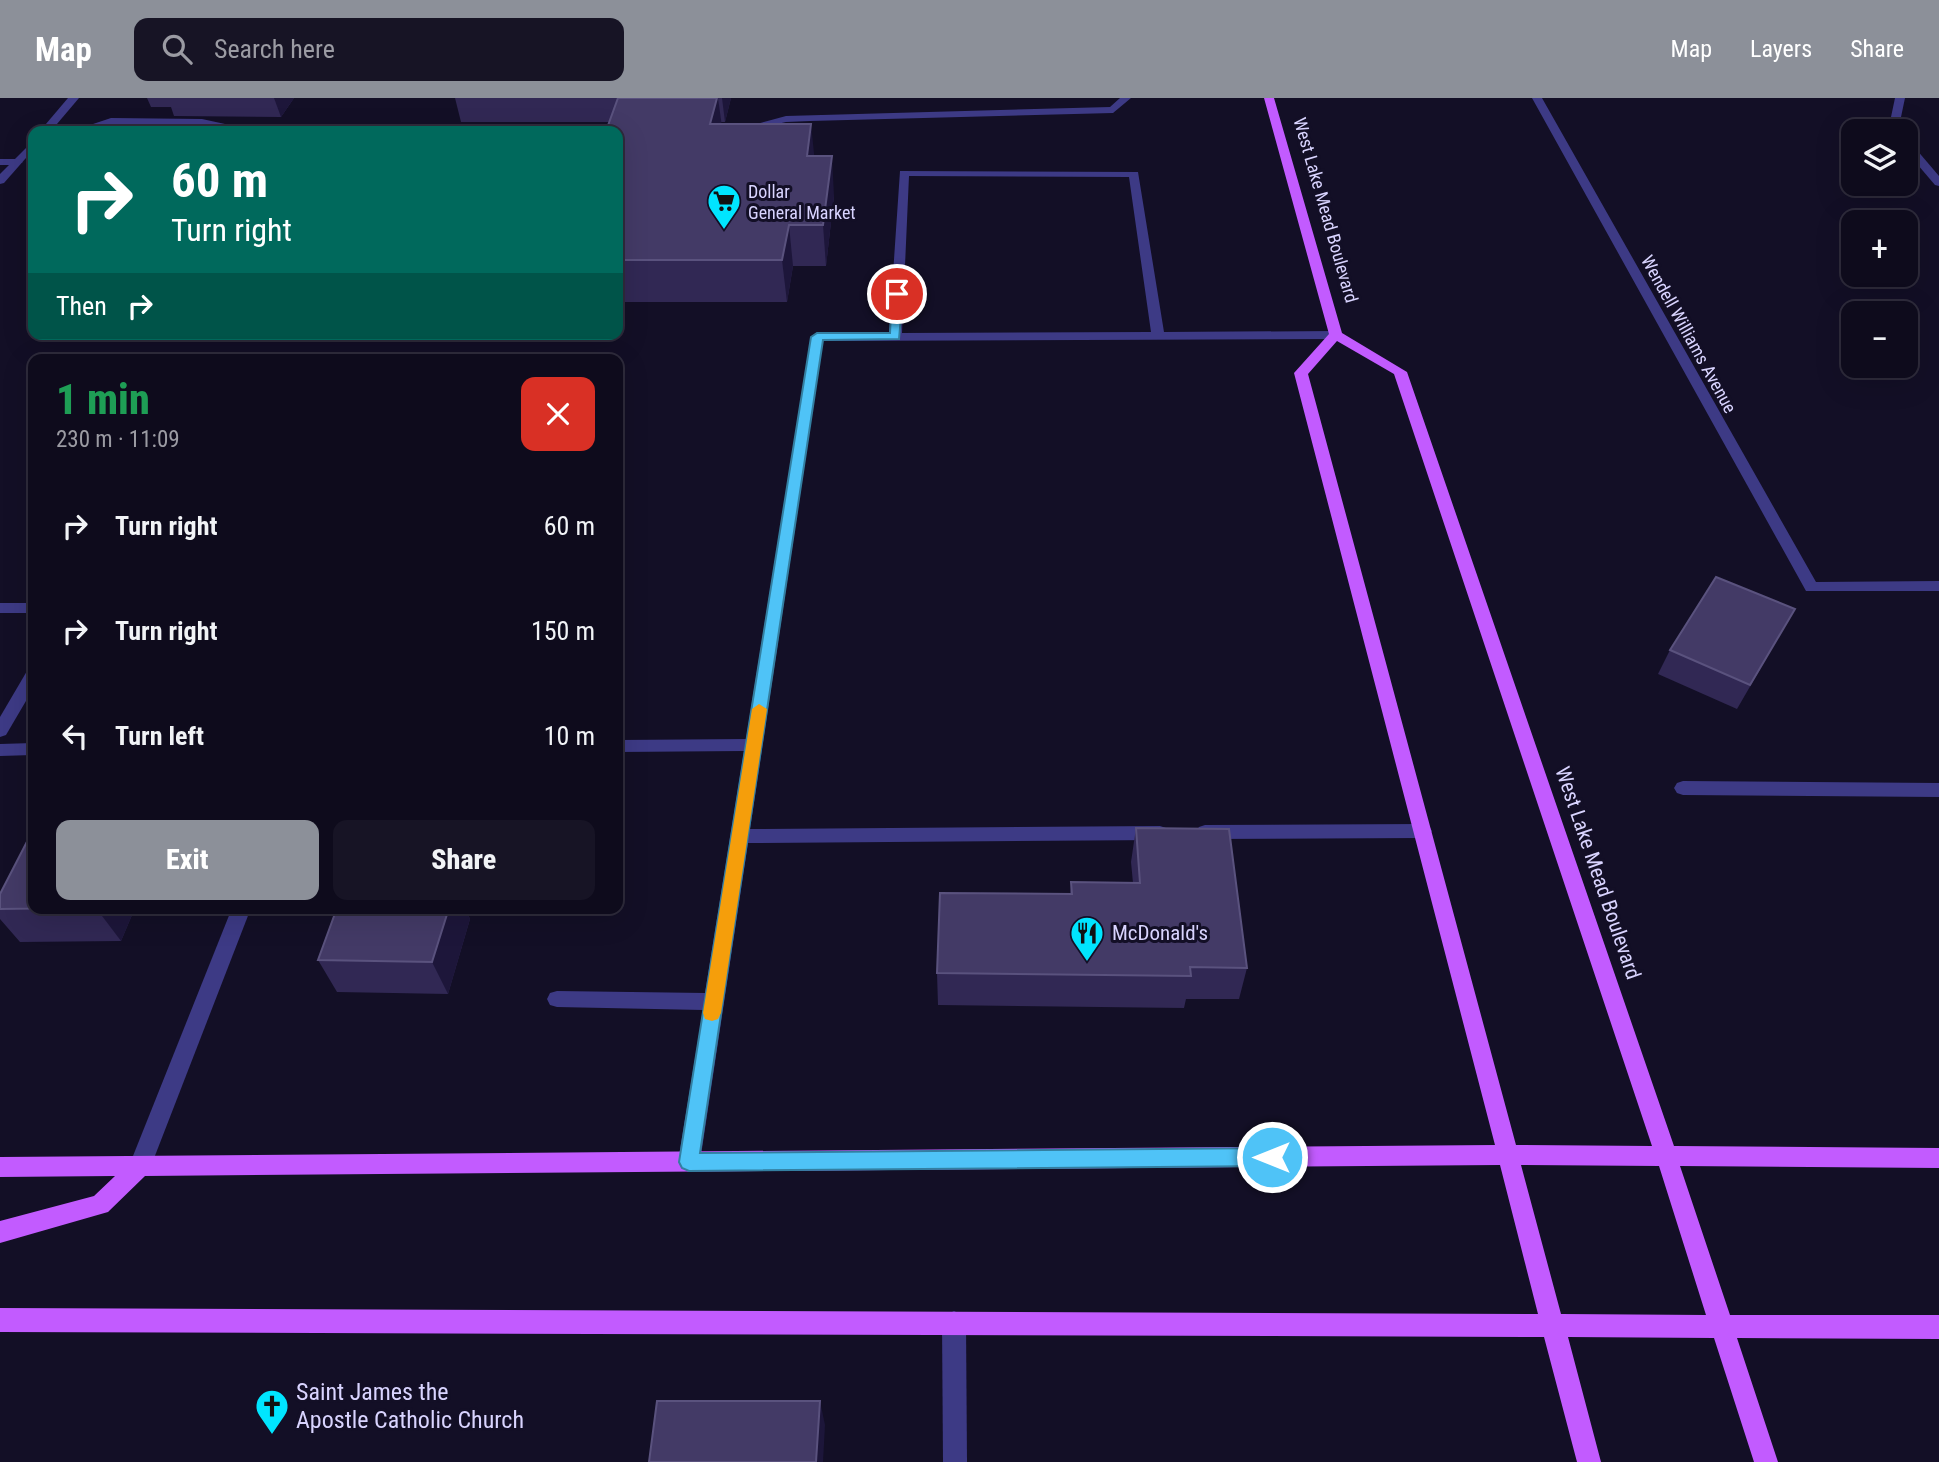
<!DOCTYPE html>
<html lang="en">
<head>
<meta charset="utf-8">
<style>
  body { margin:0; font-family:"Roboto Condensed",sans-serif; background:#171425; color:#f1f3f6; height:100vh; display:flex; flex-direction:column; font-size:26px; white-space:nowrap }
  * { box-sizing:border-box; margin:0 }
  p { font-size:23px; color:#9b9ba3 }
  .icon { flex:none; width:38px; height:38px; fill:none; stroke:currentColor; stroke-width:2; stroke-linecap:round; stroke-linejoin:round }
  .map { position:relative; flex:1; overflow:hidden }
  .panel { position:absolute; left:28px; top:256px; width:595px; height:560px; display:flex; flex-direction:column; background:#0e0b1c; border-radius:14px; box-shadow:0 7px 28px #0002,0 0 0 2px #2e2b3b }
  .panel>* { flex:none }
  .top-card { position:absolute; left:28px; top:28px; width:595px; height:214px; border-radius:14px; box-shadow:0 7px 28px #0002,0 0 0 2px #2e2b3b; background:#00695c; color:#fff; overflow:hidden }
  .fabs { position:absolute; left:1841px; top:21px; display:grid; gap:14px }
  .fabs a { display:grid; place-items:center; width:77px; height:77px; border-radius:14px; background:#0e0b1c; box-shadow:0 7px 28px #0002,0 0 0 2px #2e2b3b; font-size:35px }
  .pin { position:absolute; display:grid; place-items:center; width:60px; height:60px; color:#fff; margin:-30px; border:4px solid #fff; border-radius:50%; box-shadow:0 2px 7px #0007 }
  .me { position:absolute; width:77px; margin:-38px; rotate:270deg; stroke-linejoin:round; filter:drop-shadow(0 0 5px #0008) }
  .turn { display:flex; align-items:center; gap:24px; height:147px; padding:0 28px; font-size:32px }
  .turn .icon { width:91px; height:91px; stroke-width:2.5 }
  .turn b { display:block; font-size:49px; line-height:60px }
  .then { display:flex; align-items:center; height:66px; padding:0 28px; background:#0003; gap:14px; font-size:26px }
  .round { display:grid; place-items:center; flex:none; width:74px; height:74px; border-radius:14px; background:#171425 }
  .summary { display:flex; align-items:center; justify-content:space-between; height:119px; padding:0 28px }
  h1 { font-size:42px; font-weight:800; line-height:52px; color:#1e9e55 }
  .cta { display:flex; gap:14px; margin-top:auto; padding:14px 28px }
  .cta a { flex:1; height:80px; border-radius:14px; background:#8c9099; color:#fff; font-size:28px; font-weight:800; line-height:80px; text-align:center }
  .cta a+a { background:#171425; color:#f1f3f6 }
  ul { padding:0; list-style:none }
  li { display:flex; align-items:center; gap:21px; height:105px; padding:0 28px }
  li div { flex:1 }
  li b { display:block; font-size:26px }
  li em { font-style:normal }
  header { display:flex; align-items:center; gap:42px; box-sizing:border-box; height:98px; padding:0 35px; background:#8c9099; color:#fff }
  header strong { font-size:33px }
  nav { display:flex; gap:38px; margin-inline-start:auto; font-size:24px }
  .search { width:490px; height:63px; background:#171425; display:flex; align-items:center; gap:18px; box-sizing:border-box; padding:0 24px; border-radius:14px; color:#9b9ba3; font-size:26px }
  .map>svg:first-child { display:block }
</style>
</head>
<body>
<header>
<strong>Map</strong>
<div class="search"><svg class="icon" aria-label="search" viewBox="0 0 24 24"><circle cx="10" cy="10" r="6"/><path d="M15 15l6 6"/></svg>Search here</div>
<nav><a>Map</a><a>Layers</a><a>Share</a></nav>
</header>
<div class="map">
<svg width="1939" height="1364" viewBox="0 0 1939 1364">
  <rect width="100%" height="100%" fill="#130f26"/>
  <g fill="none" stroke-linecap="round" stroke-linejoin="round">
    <g fill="#3d3a85" fill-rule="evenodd">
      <path d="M1120,0H1131L1113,15L810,23L786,24L747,33L742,30L786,18L1110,9Z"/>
      <path d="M111,20L202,21L225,26L631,27L636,30L631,33H196L208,29L112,26L94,32H48L43,29L48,26H93Z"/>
      <path d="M0,61H17L23,64L17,67H0Z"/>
      <path d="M900,73L1138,74L1164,234L1336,233L1342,237L1336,241L823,243L750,731L1160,728L1166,730L1169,735L1166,740L1160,742L748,745L700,1064L697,1071L689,1074L681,1071L678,1064L703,912L557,909L550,907L547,901L550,895L557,893L705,895L744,653L618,654V642L746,641L811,239L817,235H889ZM909,78L1129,79L1151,234L902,235Z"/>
      <rect x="0" y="505" width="33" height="10"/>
      <path d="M33,571V591L6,637L0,639V619L27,573Z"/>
      <path d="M33,645V657L0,658V646Z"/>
      <path d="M1683,683L1939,685V699L1683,697L1677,695L1674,690L1677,685Z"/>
      <path d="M1423,726L1429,728L1432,733L1429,738L1423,740L1205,741L1199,739L1196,734L1199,729L1205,727Z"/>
      <path d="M232,810H251L151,1068L148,1075L140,1078L132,1075L129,1068Z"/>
      <path d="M954,1213L962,1217L966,1225L967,1364H943L942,1225L946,1217Z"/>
    </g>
    <g fill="#3d3a85" fill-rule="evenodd">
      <path d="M68,0H79L51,33H40Z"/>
      <path d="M1532,0H1542L1816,484L1939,483V493H1806Z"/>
      <path d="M1895,0H1905L1901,19L1906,33V34L1896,33L1891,19Z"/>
      <path d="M33,43V52L4,85L0,86V76Z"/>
      <path d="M1906,43L1910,44L1939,78V88L1935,87L1906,53Z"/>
    </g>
    <path fill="#c25bff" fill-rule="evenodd" d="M1264,0H1274L1342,235L1407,274L1674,1048L1939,1050V1070L1680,1068L1730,1217H1939V1241L1737,1240L1778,1364H1754L1714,1240L1568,1239L1601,1364H1577L1544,1239L0,1234V1210L1538,1216L1500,1067L145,1078L108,1114L0,1145V1123L94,1098L115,1078L0,1079V1059L1495,1047L1294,275L1329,236ZM1337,243L1394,276L1652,1048L1516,1047L1308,276ZM1521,1067L1659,1068L1706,1217L1561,1216Z"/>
  </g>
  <g fill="#312854">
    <path d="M147,0H294L281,19L174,18L171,9H151Z"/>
    <path d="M455,0H731L725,24H721V26L814,58L834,98L826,168H793L787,204H620L618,211V33L609,24H461Z"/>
    <path d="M1795,511L1737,611L1658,576L1670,552Z"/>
    <path d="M1136,730L1247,870L1239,901H1186L1184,910L938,907L937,875L1070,796L1071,784L1133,785L1131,764Z"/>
    <path d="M0,796L33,810H135L121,843L20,844L0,821Z"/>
    <path d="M337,810H465L470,821L448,896L337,894L318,862Z"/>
  </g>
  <g fill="#1d163a">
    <path d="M274,0H294L281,19Z"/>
    <path d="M717,0H718L723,36L710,26Z"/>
    <path d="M722,0H731L725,24Z"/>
    <path d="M811,26L815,65L807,58Z"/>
    <path d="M832,58L834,98L826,168L823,127Z"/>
    <path d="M789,127L793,168L787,204L782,162Z"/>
    <path d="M618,194L620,204L618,211Z"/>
    <path d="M96,810H135L121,843Z"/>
    <path d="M449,810H465L470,821L448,896L432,864Z"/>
    <path d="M820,1303L825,1327L823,1364H816Z"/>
  </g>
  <g fill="#433a66" stroke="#5a527e" stroke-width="2">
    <path d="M618,0H717L710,26H811L807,58H832L823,127H789L782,162H618V33H606Z"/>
    <path d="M1716,479L1795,511L1750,587L1670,552Z"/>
    <path d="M1136,730L1229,731L1247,870L1190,869L1191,878L937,875L940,795L1072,796L1071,784L1140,785Z"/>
    <path d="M33,732V810H69L0,811V796Z"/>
    <path d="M337,810H449L432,864L318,862Z"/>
    <path d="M657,1303H820L816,1364H649Z"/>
  </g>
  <path fill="#4fc3f7" stroke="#337fa1" stroke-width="2" d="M897,193L903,196L899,241L823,242L700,1055L1272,1050L1279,1053L1282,1059L1279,1065L1272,1068L689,1073L682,1070L679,1064L811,239L817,235H890L892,196Z"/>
  <path fill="#f59e0b" d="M759,606L767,611L721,915L718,921L712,923L705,921L703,915L752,611Z"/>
  <defs>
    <symbol id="supermarket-pin" viewBox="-11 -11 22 30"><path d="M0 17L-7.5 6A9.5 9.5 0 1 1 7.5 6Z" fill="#00e5ff" stroke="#130f26"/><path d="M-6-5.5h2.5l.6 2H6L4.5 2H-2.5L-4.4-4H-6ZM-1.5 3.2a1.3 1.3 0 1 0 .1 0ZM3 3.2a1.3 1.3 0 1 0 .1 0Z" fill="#111"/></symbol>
    <symbol id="restaurant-pin" viewBox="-11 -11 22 30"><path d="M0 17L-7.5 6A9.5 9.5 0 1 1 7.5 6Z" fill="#00e5ff" stroke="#130f26"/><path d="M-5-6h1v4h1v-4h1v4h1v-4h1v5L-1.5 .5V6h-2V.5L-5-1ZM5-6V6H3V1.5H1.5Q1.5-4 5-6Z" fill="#111"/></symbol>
    <symbol id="church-pin" viewBox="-11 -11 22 30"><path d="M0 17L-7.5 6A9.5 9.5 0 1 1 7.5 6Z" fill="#00e5ff" stroke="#130f26"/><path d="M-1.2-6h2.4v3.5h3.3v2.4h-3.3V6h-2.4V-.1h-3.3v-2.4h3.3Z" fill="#111"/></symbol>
  </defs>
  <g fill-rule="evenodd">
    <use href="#supermarket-pin" x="705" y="84" width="38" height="52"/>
    <use href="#restaurant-pin" x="1068" y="816" width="38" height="52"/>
    <use href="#church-pin" x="253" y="1289" width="38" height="52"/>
  </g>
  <g text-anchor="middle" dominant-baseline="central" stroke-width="6" stroke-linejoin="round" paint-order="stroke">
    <g font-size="18" fill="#d9d4ff" stroke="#130f26" text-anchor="start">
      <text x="748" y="93">Dollar<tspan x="748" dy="21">General Market</tspan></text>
    </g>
    <g font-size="18" fill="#d9d4ff" stroke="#130f26">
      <text transform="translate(1326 112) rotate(74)">West Lake Mead Boulevard</text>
      <text transform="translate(1689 236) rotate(61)">Wendell Williams Avenue</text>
    </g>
    <g font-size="21" fill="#d9d4ff" stroke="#130f26">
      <text transform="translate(1598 775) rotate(71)">West Lake Mead Boulevard</text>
    </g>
    <g font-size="21" fill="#d9d4ff" stroke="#130f26" text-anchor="start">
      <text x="1112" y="835">McDonald's</text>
    </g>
    <g font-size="24" fill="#d9d4ff" stroke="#130f26" text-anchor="start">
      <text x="296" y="1294">Saint James the<tspan x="296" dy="28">Apostle Catholic Church</tspan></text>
    </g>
  </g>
</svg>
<div class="fabs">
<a><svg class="icon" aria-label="layers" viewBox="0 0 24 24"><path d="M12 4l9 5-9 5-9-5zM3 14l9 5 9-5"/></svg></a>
<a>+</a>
<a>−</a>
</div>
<div class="pin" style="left:897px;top:196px;background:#d93025"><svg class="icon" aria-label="arrive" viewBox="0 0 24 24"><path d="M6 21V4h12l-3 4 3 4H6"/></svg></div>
<svg class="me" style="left:1272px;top:1059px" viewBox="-20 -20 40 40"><circle r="17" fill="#4fc3f7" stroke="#fff" stroke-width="3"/><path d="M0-11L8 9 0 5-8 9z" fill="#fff"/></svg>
<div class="top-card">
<div class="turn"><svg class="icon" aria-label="right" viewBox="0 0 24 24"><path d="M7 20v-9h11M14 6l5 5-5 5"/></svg><div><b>60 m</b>Turn right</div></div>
<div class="then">Then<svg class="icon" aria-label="right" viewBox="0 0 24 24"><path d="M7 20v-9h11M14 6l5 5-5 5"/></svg></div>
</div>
<section class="panel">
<div class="summary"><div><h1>1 min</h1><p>230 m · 11:09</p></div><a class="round" style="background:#d93025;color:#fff"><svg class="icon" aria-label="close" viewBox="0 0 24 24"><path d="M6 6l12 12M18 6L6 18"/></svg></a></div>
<ul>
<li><svg class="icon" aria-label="right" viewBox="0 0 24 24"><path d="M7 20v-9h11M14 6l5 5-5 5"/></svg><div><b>Turn right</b></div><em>60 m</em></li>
<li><svg class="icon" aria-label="right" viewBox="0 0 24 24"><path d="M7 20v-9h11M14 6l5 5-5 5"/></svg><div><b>Turn right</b></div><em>150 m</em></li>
<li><svg class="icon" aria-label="left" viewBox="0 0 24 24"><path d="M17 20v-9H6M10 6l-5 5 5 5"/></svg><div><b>Turn left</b></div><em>10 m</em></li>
</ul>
<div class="cta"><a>Exit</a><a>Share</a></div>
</section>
</div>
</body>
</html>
